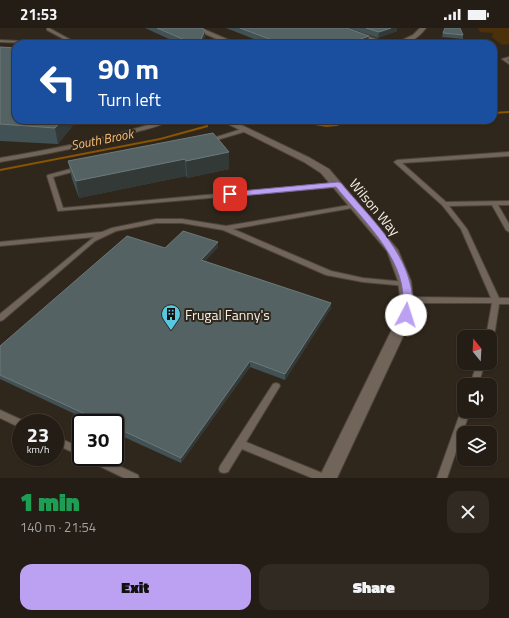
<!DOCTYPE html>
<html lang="en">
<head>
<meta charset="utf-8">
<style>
  body { margin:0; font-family:"Titillium Web",sans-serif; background:#302a22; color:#f1f3f6; height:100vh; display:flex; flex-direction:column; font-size:15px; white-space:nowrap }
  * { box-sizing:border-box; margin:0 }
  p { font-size:13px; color:#a3a2a0 }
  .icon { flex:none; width:22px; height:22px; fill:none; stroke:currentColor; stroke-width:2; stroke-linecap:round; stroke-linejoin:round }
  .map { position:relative; height:450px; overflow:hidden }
  .sheet { display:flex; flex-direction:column; background:#241d15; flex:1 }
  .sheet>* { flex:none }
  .banner { position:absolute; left:12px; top:12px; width:485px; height:84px; border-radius:12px; box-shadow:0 1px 3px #0004,0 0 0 1px #413b34; background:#1a4fa0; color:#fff; overflow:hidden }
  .needle { width:26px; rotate:342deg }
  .tools { position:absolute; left:457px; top:302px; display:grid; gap:8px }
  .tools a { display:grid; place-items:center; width:40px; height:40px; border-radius:8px; background:#241d15; box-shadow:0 1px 3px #0004,0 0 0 1px #413b34; font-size:20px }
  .speed { position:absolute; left:12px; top:386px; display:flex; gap:8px; font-size:20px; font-weight:700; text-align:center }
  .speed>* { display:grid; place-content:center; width:52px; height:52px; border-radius:50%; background:#241d15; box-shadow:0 1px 3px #0004,0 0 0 1px #413b34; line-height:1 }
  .speed small { font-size:10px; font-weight:400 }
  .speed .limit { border:2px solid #111; border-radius:6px; background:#fff; color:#111 }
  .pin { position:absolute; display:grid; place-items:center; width:34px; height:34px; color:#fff; margin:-17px; border-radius:8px; box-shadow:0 2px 6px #0006 }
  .me { position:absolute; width:44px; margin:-22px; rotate:5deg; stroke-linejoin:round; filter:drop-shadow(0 0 3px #0008) }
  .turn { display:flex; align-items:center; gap:14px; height:84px; padding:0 20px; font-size:18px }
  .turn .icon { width:52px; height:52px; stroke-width:2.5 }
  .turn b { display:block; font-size:28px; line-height:34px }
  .round { display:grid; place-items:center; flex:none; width:42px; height:42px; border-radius:12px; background:#302a22 }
  .headline { display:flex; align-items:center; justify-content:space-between; height:68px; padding:0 20px }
  h1 { font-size:24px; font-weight:800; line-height:30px; color:#1e9e55 }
  .primary-button { display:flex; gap:8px; margin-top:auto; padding:8px 20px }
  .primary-button a { flex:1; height:46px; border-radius:12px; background:#bca0f2; color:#111; font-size:16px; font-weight:800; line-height:46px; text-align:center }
  .primary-button a+a { background:#302a22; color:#f1f3f6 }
  .status { display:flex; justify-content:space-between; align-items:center; height:28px; padding:0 20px; background:#241d15; direction:ltr }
  .status svg { height:11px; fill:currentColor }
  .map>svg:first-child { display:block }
</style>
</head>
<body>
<div class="status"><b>21:53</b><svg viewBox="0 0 49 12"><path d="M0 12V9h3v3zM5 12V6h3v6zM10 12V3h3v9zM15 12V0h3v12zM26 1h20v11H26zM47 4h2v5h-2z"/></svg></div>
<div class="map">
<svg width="509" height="450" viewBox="0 0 509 450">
  <rect width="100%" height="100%" fill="#30271c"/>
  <path fill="#4c300a" d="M478,0H509V16L502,17L492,9L493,5L480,4Z"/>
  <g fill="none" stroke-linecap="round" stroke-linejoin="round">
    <g fill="#8a5500" fill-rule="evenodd">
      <path d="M509,83V85L493,86V84Z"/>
      <path d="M303,92H309L326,97L335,96L344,92H371L369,93L346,94L337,98L326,99L315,97Z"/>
      <path d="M207,97H208V99L160,112L0,143V141L160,110Z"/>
    </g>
    <defs>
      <g id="lane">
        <path d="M47,0H49L78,16H73L47,2Z"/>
        <path d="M0,12L59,15L61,16L0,14Z"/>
        <path d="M509,29V31L507,32L509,33V36L502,31Z"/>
        <path d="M163,92H171C161,98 147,101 136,104C91,118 46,126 0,134V130C55,121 110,110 163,92Z"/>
        <path d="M245,100L248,102L247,103L210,114L207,112Z"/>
        <path d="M509,124V128L402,135L446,174L509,173V177H498L509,196V204L506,202L492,177L449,178L467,201L499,270H509V276H499L494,309L493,311L490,312V309H486L492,275H408L404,272L408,269L491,270L461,201L442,177L394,134L397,132Z"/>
        <path d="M78,139L80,140V142L53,149L63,180L338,155L341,157L338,159L58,183L47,148L48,147Z"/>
        <path d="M356,176L358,177L359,178L358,179L233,201L331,243L363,250L406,254L410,256L409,258H406L363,254L326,247L223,202L182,195H156L116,203L95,213L3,292L0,293V286L94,209L0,218V214L102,204L112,200L156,191H182L226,198Z"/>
        <path d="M477,335H485L478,357H470Z"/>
        <path d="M276,355L279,356L280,358L246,414L327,447L328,450H312L242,421L228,444L224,445L220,444L219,441L220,438L273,356Z"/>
        <path d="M462,380H464V383H470L447,450H437Z"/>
        <path d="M0,382L24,393L25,395H21V400L0,390Z"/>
        <path d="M55,408L81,420V428L55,416Z"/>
        <path d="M85,429H100L138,447L139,450H124L87,432Z"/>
      </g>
      <g id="street">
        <path d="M192,0H201L238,16H228Z"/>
        <path d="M335,0H345L390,16H379Z"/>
        <path d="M420,0H426C418,11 408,16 394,16L413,7Z"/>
        <path d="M220,92H231L310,130L329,141L398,222L411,253L413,269V287L337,450H319L399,287L400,269L398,253L387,223L321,145L304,134Z"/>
      </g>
    </defs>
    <use href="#lane" stroke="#4d453c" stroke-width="2"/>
    <use href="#street" stroke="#4d453c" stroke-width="2"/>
    <use href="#lane" fill="#716559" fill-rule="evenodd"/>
    <use href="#street" fill="#716559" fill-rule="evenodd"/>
  </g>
  <g fill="#415154">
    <path d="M145,0H201L205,2V8L202,16H180Z"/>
    <path d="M226,0H347L368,14L362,16H267Z"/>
    <path d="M349,0H397V3L378,10Z"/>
    <path d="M443,5L463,7V11L442,9Z"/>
    <path d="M0,19L16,92H77L58,116L0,113Z"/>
    <path d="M213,105L229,141L187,150L186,148L79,170L72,151L68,133Z"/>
    <path d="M218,219L205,233L331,275V280L285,352L250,339L181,435L115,405V395H94L0,351V318L165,220Z"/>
  </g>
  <g fill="#323937">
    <path d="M391,0H397V3L378,10L379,4Z"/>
    <path d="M205,2V8L202,16H199Z"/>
    <path d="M369,8L368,14L362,16H347Z"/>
    <path d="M62,92H77L58,116L55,100Z"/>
    <path d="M229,124V141L187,150L186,133Z"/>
    <path d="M185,131L186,148L79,170L76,153Z"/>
    <path d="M218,214V219L201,237V232Z"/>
    <path d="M331,275V280L285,352V346Z"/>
    <path d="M250,333V339L181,435V430Z"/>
  </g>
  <g fill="#546264" stroke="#6d7879">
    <path d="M157,0H201L205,2L199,16H194Z"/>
    <path d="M240,0H347L369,8L347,16H283Z"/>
    <path d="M366,0H391L379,4Z"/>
    <path d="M445,0H460L463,7L443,5Z"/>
    <path d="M0,19L16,20V92H62L55,100L0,96Z"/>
    <path d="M213,105L229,124L186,133L185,131L76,153L68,133Z"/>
    <path d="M183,203L218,214L201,232L331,275L285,346L250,333L181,430L115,399V395H105L0,347V318L127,208L165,220Z"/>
  </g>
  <path fill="#bca0f2" stroke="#7a689d" d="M338,154L341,155C368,188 406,221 412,265C413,273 413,283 409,290H402L400,287C401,282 403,277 403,272C404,229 361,190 336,159L230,169L226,166L230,164Z"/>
  <defs>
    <symbol id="building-pin" viewBox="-11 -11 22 30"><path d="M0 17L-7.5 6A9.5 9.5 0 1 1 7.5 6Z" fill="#56c9e1" stroke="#30271c"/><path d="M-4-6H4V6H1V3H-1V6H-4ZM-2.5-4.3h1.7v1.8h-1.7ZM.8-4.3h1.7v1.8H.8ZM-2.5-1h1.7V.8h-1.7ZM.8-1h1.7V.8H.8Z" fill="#111"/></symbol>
  </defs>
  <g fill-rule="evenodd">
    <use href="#building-pin" x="160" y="275" width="22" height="30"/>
  </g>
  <g text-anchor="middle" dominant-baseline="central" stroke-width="4" stroke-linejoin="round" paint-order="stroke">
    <g font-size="13" font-style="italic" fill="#fcbf7a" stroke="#30271c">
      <text transform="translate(102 111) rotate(-11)">South Brook</text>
    </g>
    <g font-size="14" fill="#f5efe8" stroke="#30271c">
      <text transform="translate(375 179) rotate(50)">Wilson Way</text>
    </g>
    <g font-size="14" fill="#f5efe8" stroke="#30271c" text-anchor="start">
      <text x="185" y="286">Frugal Fanny's</text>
    </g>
  </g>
</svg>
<div class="tools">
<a><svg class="needle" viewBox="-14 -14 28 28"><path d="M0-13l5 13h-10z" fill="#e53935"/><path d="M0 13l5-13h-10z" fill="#a3a2a0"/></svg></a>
<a><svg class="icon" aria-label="sound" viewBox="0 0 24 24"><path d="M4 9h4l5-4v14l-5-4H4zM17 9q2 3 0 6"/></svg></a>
<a><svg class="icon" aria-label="layers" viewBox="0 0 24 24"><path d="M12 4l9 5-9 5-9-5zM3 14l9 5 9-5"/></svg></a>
</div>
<div class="speed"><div>23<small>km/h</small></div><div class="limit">30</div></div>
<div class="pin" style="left:230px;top:166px;background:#d93025"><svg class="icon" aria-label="arrive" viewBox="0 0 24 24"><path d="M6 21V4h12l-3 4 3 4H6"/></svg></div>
<svg class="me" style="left:406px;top:287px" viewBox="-20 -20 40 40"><circle r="19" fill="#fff"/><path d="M0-13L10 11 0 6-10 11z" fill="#bca0f2"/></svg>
<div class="banner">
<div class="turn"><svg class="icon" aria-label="left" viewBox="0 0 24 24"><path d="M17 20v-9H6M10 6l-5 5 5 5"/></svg><div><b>90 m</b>Turn left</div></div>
</div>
</div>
<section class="sheet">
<div class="headline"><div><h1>1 min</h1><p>140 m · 21:54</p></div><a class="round"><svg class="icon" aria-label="close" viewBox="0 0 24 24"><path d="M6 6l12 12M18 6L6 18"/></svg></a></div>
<div class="primary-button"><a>Exit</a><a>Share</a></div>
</section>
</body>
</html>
